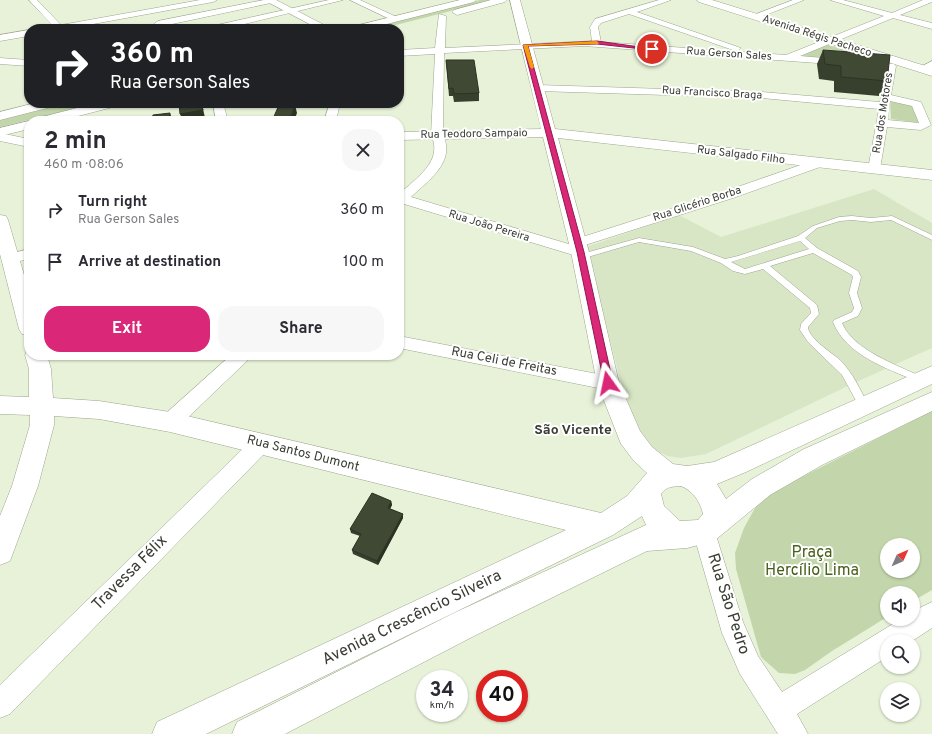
<!DOCTYPE html>
<html lang="en">
<head>
<meta charset="utf-8">
<style>
  body { margin:0; font-family:Overpass,sans-serif; background:#f7f7f7; color:#2b2b33; height:100vh; display:flex; flex-direction:column; font-size:15px; white-space:nowrap }
  * { box-sizing:border-box; margin:0 }
  p { font-size:13px; color:#7c7c81 }
  .icon { flex:none; width:22px; height:22px; fill:none; stroke:currentColor; stroke-width:2; stroke-linecap:round; stroke-linejoin:round }
  .map { position:relative; flex:1; overflow:hidden }
  .drawer { position:absolute; left:24px; top:116px; width:380px; height:244px; display:flex; flex-direction:column; background:#fff; border-radius:16px; box-shadow:0 1px 3px #0004 }
  .drawer>* { flex:none }
  .top-card { position:absolute; left:24px; top:24px; width:380px; height:84px; border-radius:16px; box-shadow:0 1px 3px #0004; background:#202124; color:#fff; overflow:hidden }
  .needle { width:26px; rotate:45deg }
  .fabs { position:absolute; left:880px; top:538px; display:grid; gap:8px }
  .fabs a { display:grid; place-items:center; width:40px; height:40px; border-radius:50%; background:#fff; box-shadow:0 1px 3px #0004; font-size:20px }
  .speed { position:absolute; left:416px; top:670px; display:flex; gap:8px; font-size:20px; font-weight:700; text-align:center }
  .speed>* { display:grid; place-content:center; width:52px; height:52px; border-radius:50%; background:#fff; box-shadow:0 1px 3px #0004; line-height:1 }
  .speed small { font-size:10px; font-weight:400 }
  .speed .limit { border:6px solid #d22; background:#fff; color:#111 }
  .pin { position:absolute; display:grid; place-items:center; width:34px; height:34px; color:#fff; margin:-17px; border:2px solid #fff; border-radius:50%; box-shadow:0 1px 4px #0007 }
  .me { position:absolute; width:44px; margin:-22px; rotate:348deg; stroke-linejoin:round; filter:drop-shadow(0 0 3px #0008) }
  .turn { display:flex; align-items:center; gap:14px; height:84px; padding:0 20px; font-size:18px }
  .turn .icon { width:52px; height:52px; stroke-width:2.5 }
  .turn b { display:block; font-size:28px; line-height:34px }
  .round { display:grid; place-items:center; flex:none; width:42px; height:42px; border-radius:16px; background:#f7f7f7 }
  .overview { display:flex; align-items:center; justify-content:space-between; height:68px; padding:0 20px }
  h1 { font-size:24px; font-weight:700; line-height:30px }
  .cta { display:flex; gap:8px; margin-top:auto; padding:8px 20px }
  .cta a { flex:1; height:46px; border-radius:16px; background:#db2777; color:#fff; font-size:16px; font-weight:700; line-height:46px; text-align:center }
  .cta a+a { background:#f7f7f7; color:#2b2b33 }
  ul { padding:0; list-style:none }
  li { display:flex; align-items:center; gap:12px; height:52px; padding:0 20px }
  li div { flex:1 }
  li b { display:block; font-size:15px }
  li em { font-style:normal }
  .map>svg:first-child { display:block }
</style>
</head>
<body>
<div class="map">
<svg width="932" height="734" viewBox="0 0 932 734">
  <rect width="100%" height="100%" fill="#e7f2d8"/>
  <path fill="#d8e6c6" d="M874,189L932,223V348L854,383L706,454L681,458L668,456L655,451L630,418L586,247L679,215L721,237Z"/>
  <g fill="#c3d6ab" fill-rule="evenodd">
    <path d="M480,0H494L380,29H365Z"/>
    <path d="M826,44L869,57L874,62L802,56Z"/>
    <path d="M890,100L911,104L920,123L891,119Z"/>
    <path d="M69,103H79V105L72,109L0,127V120Z"/>
    <path d="M932,411V590L913,601V593H887V617L832,651L805,670L795,674L779,673L761,657L736,569L735,553L744,528L755,508L770,493ZM887,545H913V571H887Z"/>
  </g>
  <g fill="none" stroke-linecap="round" stroke-linejoin="round">
    <defs>
      <path id="lane" d="M852,216L871,218L892,216L932,235V240L891,220L871,222L852,220L840,221L817,228L805,238L817,248L858,271L861,277L857,293L862,308L858,316L842,323C853,350 897,365 922,377L924,379L922,381H916C886,368 846,355 833,322L834,320L852,312L854,308L849,293L853,277L852,275L813,253L770,266L817,305L819,314L808,327C808,338 832,353 840,360C853,373 860,389 868,405L866,408H860L842,375L808,342L800,330L801,324L811,313L810,308L763,269L745,274L733,271L721,263L691,251L639,242L581,259L577,257L578,255L639,238L693,247L725,259L738,256L798,236L813,226L839,217ZM800,241L809,249L745,269L731,262Z"/>
      <g id="street">
        <path d="M29,0H37L61,25L200,0H217L213,2L66,29H48L53,26Z"/>
        <path d="M264,0L275,1L271,3L158,27L154,24L158,21Z"/>
        <path d="M329,0H343L224,29H209L213,26Z"/>
        <path d="M350,0H360L401,19L397,21H394Z"/>
        <path d="M659,0H671L637,12L741,48L739,50H733L629,14L601,23L598,27L601,42L786,55L884,16L830,0H843L892,13L923,0H932V2L900,15L932,23V29L893,18L800,56L894,64L896,66L891,95L921,102L931,125L921,130L887,127L880,169L874,173L868,169L879,109L762,98L538,91L533,88L538,85L762,92L880,102L886,68L584,46L444,53L443,135C456,162 428,181 411,197L572,245L571,243L573,240L723,192L812,161L816,160L822,164L820,167L733,198L579,247L585,249L587,252L585,255L580,257L404,204L399,205V194C416,178 444,161 431,135L435,54L399,56V50L435,48L439,14L446,16L445,48L592,41L590,27L595,19ZM890,101L912,106L919,123L888,120Z"/>
        <path d="M793,0H804L758,18L751,16Z"/>
        <path d="M29,30V36L0,41V35Z"/>
        <path d="M0,58L29,60V66L0,64Z"/>
        <path d="M932,61V68L922,72L917,69Z"/>
        <path d="M213,103H223L228,121H216Z"/>
        <path d="M330,103H340L336,121H324Z"/>
        <path d="M29,249V259L11,263L6,261L4,258L6,255Z"/>
        <path d="M399,336L608,376L615,378L617,383L615,388L608,390L399,348Z"/>
        <path d="M231,355H251L248,360L177,428L170,430L163,428L160,422L163,416Z"/>
        <path d="M261,436L268,438L271,444L268,450L10,714L0,718V685L254,438Z"/>
        <path d="M704,521L712,525L715,532L743,622L758,656L782,692L901,619H913V611L932,602V628L912,641H887V657L797,714L808,734H778L740,674L722,633L693,532L696,525Z"/>
      </g>
      <g id="secondary">
        <path d="M264,0H276L332,29H319Z"/>
        <path d="M510,0H520L555,129L932,170V180L558,138L589,252L619,383L640,431L652,447L673,464L687,466L714,462L932,366V384L746,472L717,484L726,499L752,479L804,449L932,392V411L822,465L770,495L714,541L687,548L647,551L476,635L285,734H232L237,722L454,613L646,525L642,516L613,535L206,734H152L157,722L566,530L170,432L99,419L54,416V425L38,486L10,561L0,565V516L12,486L30,425V415L0,414V396L29,397V369L25,355L28,349L29,355H47L51,369L53,398L99,401L170,412L601,513L627,496L647,473L634,461L621,444L597,383L571,252L543,137L399,140V132L541,129ZM681,486C693,491 700,501 703,514L698,520L680,521L664,506L661,494C667,486 671,487 681,486Z"/>
        <path d="M697,0H712L932,68V76L699,2Z"/>
        <path d="M0,133L29,139V147L0,141Z"/>
        <path d="M0,215L6,216L8,220L29,292V336L22,334L19,329L0,254Z"/>
      </g>
      <g id="highway">
        <path d="M460,0H476L474,2L367,29H350L351,27Z"/>
        <path d="M491,0H507L505,2L457,15L452,12L454,10Z"/>
        <path d="M35,103H56L55,106L0,120V112Z"/>
        <path d="M97,103H118L117,106L59,121H36L38,118Z"/>
        <path d="M29,121V129L0,136V128Z"/>
      </g>
    </defs>
    <use href="#lane" stroke="#9ca68e" stroke-width="1"/>
    <use href="#street" stroke="#9ca68e" stroke-width="1"/>
    <use href="#secondary" stroke="#9ca68e" stroke-width="1"/>
    <use href="#highway" stroke="#9ca68e" stroke-width="1"/>
    <use href="#lane" fill="#fff" fill-rule="evenodd"/>
    <use href="#street" fill="#fff" fill-rule="evenodd"/>
    <use href="#secondary" fill="#fff" fill-rule="evenodd"/>
    <use href="#highway" fill="#fff" fill-rule="evenodd"/>
  </g>
  <g fill="#373f2d">
    <path d="M823,50L887,81L879,96L834,92V81L819,79L817,64Z"/>
    <path d="M446,60L479,93V101L454,102L453,96H449Z"/>
    <path d="M391,501L392,505L390,509L403,514V518L378,565L353,554L352,550L360,536L351,533L350,529Z"/>
  </g>
  <g fill="#2d3324">
    <path d="M201,103L202,104L205,118L188,121H183L180,114Z"/>
    <path d="M295,105L297,113L294,121H289Z"/>
    <path d="M170,113L173,121H168Z"/>
    <path d="M391,501L392,505L388,512V508Z"/>
    <path d="M403,514V518L378,565L377,561Z"/>
  </g>
  <g fill="#404934" stroke="#2d3324">
    <path d="M823,50L890,55L887,81L841,77V66L825,64Z"/>
    <path d="M446,60H474L479,93L454,94L453,88L449,89Z"/>
    <path d="M179,103H201L203,110L180,114Z"/>
    <path d="M279,105H295L289,121H272Z"/>
    <path d="M170,113L168,121H151L153,115Z"/>
    <path d="M372,493L391,501L388,508L403,514L377,561L352,550L361,534L350,529Z"/>
  </g>
  <path fill="#db2777" stroke="#8e194d" d="M597,41L654,49L652,50L597,44L528,46L584,252L613,383L608,386L604,383L577,252L523,45Z"/>
  <path fill="#f59e0b" d="M597,41L599,44L528,46L534,67L532,69L530,67L523,45Z"/>
  <g text-anchor="middle" dominant-baseline="central" stroke-width="4" stroke-linejoin="round" paint-order="stroke">
    <g font-size="11" fill="#393d33" stroke="#fff">
      <text transform="translate(817 36) rotate(18)">Avenida Régis Pacheco</text>
      <text transform="translate(729 54) rotate(4)">Rua Gerson Sales</text>
      <text transform="translate(712 93) rotate(3)">Rua Francisco Braga</text>
      <text transform="translate(883 113) rotate(-81)">Rua dos Motores</text>
      <text transform="translate(474 134) rotate(-1)">Rua Teodoro Sampaio</text>
      <text transform="translate(741 155) rotate(7)">Rua Salgado Filho</text>
      <text transform="translate(697 204) rotate(-18)">Rua Glicério Borba</text>
      <text transform="translate(489 226) rotate(17)">Rua João Pereira</text>
    </g>
    <g font-size="13" fill="#393d33" stroke="#fff">
      <text transform="translate(504 362) rotate(11)">Rua Celi de Freitas</text>
      <text transform="translate(303 454) rotate(14)">Rua Santos Dumont</text>
    </g>
    <g font-size="14" font-weight="bold" fill="#393d33" stroke="#fff">
      <text x="573" y="430">São Vicente</text>
    </g>
    <g font-size="16" fill="#485f1a" stroke="#fff">
      <text x="812" y="553">Praça<tspan x="812" dy="18">Hercílio Lima</tspan></text>
    </g>
    <g font-size="16" fill="#393d33" stroke="#fff">
      <text transform="translate(130 573) rotate(-45)">Travessa Félix</text>
      <text transform="translate(728 604) rotate(72)">Rua São Pedro</text>
      <text transform="translate(412 618) rotate(-26)">Avenida Crescêncio Silveira</text>
    </g>
  </g>
</svg>
<div class="fabs">
<a><svg class="needle" viewBox="-14 -14 28 28"><path d="M0-13l5 13h-10z" fill="#e53935"/><path d="M0 13l5-13h-10z" fill="#7c7c81"/></svg></a>
<a><svg class="icon" aria-label="sound" viewBox="0 0 24 24"><path d="M4 9h4l5-4v14l-5-4H4zM17 9q2 3 0 6"/></svg></a>
<a><svg class="icon" aria-label="search" viewBox="0 0 24 24"><circle cx="10" cy="10" r="6"/><path d="M15 15l6 6"/></svg></a>
<a><svg class="icon" aria-label="layers" viewBox="0 0 24 24"><path d="M12 4l9 5-9 5-9-5zM3 14l9 5 9-5"/></svg></a>
</div>
<div class="speed"><div>34<small>km/h</small></div><div class="limit">40</div></div>
<div class="pin" style="left:652px;top:49px;background:#d93025"><svg class="icon" aria-label="arrive" viewBox="0 0 24 24"><path d="M6 21V4h12l-3 4 3 4H6"/></svg></div>
<svg class="me" style="left:608px;top:383px" viewBox="-20 -20 40 40"><path d="M0-17L14 15 0 8-14 15z" fill="#db2777" stroke="#fff" stroke-width="4"/></svg>
<div class="top-card">
<div class="turn"><svg class="icon" aria-label="right" viewBox="0 0 24 24"><path d="M7 20v-9h11M14 6l5 5-5 5"/></svg><div><b>360 m</b>Rua Gerson Sales</div></div>
</div>
<section class="drawer">
<div class="overview"><div><h1>2 min</h1><p>460 m · 08:06</p></div><a class="round"><svg class="icon" aria-label="close" viewBox="0 0 24 24"><path d="M6 6l12 12M18 6L6 18"/></svg></a></div>
<ul>
<li><svg class="icon" aria-label="right" viewBox="0 0 24 24"><path d="M7 20v-9h11M14 6l5 5-5 5"/></svg><div><b>Turn right</b><p>Rua Gerson Sales</p></div><em>360 m</em></li>
<li><svg class="icon" aria-label="arrive" viewBox="0 0 24 24"><path d="M6 21V4h12l-3 4 3 4H6"/></svg><div><b>Arrive at destination</b></div><em>100 m</em></li>
</ul>
<div class="cta"><a>Exit</a><a>Share</a></div>
</section>
</div>
</body>
</html>
